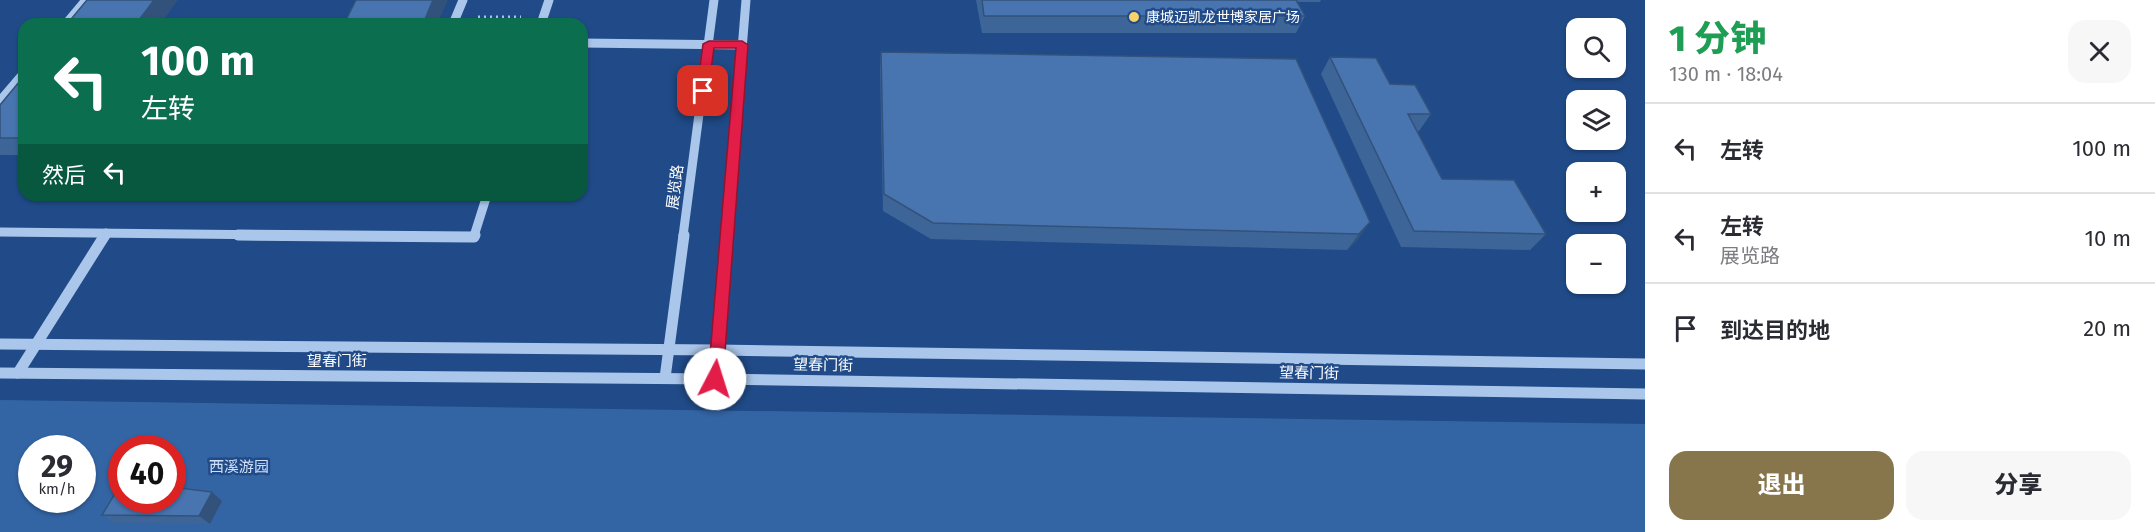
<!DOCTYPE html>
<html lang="zh">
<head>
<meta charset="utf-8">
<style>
  body { margin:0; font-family:"Fira Sans","Noto Sans SC",sans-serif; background:#f7f7f7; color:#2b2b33; height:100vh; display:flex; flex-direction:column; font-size:22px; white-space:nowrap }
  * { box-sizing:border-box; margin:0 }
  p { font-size:20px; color:#7c7c81 }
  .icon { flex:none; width:33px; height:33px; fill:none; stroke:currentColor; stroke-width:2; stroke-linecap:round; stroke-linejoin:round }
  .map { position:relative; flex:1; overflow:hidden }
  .details { display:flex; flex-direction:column; background:#fff; width:510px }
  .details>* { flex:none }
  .top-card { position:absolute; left:18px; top:18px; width:570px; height:183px; border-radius:18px; box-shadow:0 2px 4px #0004; background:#0b6e4f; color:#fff; overflow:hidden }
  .fabs { position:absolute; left:1566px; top:18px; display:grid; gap:12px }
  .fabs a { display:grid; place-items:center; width:60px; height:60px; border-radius:12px; background:#fff; box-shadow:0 2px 4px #0004; font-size:30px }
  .speed { position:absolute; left:18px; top:435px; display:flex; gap:12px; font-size:30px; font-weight:700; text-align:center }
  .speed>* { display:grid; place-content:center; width:78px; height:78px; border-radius:50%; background:#fff; box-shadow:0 2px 4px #0004; line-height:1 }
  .speed small { font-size:15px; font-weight:400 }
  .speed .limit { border:9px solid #d22; background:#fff; color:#111 }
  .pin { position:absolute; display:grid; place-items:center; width:51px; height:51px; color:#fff; margin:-26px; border-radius:12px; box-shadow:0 3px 9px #0006 }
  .me { position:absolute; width:66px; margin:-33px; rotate:5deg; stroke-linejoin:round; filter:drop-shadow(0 0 4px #0008) }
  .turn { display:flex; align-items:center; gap:21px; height:126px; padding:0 24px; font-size:27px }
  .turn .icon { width:78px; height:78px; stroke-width:2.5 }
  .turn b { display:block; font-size:42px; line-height:51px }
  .then { display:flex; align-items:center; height:57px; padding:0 24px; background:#0003; gap:12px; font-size:22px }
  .round { display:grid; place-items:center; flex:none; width:63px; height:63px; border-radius:18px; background:#f7f7f7 }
  .head { display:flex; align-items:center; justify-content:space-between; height:102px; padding:0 24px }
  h1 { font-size:36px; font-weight:800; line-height:45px; color:#1e9e55 }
  .cta { display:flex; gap:12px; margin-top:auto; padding:12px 24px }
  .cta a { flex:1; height:69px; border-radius:18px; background:#87764c; color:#fff; font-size:24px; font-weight:800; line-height:69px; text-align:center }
  .cta a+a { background:#f7f7f7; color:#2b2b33 }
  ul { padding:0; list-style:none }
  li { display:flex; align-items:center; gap:18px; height:90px; padding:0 24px; border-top:2px solid #e1e1e2 }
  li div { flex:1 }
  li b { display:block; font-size:22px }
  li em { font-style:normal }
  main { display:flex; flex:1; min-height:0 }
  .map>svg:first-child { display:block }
</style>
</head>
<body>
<main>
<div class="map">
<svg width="1645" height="532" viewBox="0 0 1645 532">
  <rect width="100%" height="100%" fill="#204b88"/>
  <path fill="#3365a5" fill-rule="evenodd" d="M0,400L1645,424V532H0ZM32,448H82V500H32ZM122,448H172V500H122Z"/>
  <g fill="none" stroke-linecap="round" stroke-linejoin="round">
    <path stroke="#aac6ea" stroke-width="3" stroke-dasharray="2 4" stroke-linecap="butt" d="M478,17H521"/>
    <g stroke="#aac6ea" stroke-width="9">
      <path d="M66,24L86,0"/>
      <path d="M453,24L463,0"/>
      <path d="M541,24L549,0"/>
      <path d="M582,43L742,45"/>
      <path d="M0,101L24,73"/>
      <path d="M0,232L380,236"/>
      <path d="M104,236L106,233"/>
      <path d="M474,236L487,195"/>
      <path d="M683,236L714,0"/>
      <path d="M727,236L746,0"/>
    </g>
    <g stroke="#aac6ea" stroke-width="11">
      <path d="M238,235L474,237L475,235"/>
      <path d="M0,344L717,350L1645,364"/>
      <path d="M0,373L715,379L1645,394"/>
      <path d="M18,373L105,235"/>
      <path d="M665,378L684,235"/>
      <path d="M715,379L727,235"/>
    </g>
  </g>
  <g fill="#3e6597">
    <path d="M976,0H1321L1320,2H1297L1305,16L1296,33H982Z"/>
    <path d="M881,52L1370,222L1358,239L1347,250L931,239L883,211L880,68Z"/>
    <path d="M1330,57L1431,114L1419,131H1417L1442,179L1546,234L1530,250L1401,247L1321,74Z"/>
    <path d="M24,76V155H0V105Z"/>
    <path d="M222,501L210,524L114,523L102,515Z"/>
  </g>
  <g fill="#32527b">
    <path d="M154,0H178L160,24H136Z"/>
    <path d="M433,0H448L437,24H423Z"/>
    <path d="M1370,222L1358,239L1347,250L1359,234Z"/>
    <path d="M212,492L222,501L210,524L199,516Z"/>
  </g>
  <g fill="#4875b0" stroke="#32527b" stroke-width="1.5">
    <path d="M87,0H154L136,24H67Z"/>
    <path d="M356,0H433L423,24H344Z"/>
    <path d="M982,0H1296L1305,16H984Z"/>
    <path d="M881,52L1296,59L1370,222L1359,234L933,223L884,194Z"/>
    <path d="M1330,57L1376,58L1390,84L1415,85L1431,114H1408L1442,179L1514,180L1546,234L1414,231Z"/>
    <path d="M24,76V138H0V105Z"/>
    <path d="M122,482V500H172V487L212,492L199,516L102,515Z"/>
  </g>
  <path fill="#e11d48" stroke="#92132f" stroke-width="1.5" d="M709,41H742L748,45L723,379L720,383L715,385L710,383L708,379L736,48H714L708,91L703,95L697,91L703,44Z"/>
  <circle fill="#f8d26a" stroke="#204b88" stroke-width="2" cx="1134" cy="17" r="6"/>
  <g text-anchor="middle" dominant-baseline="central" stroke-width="5" stroke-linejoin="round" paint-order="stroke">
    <g font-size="14" fill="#fff" stroke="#204b88" text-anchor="start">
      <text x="1146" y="17">康城迈凯龙世博家居广场</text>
    </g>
    <g font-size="15" fill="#fff" stroke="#204b88">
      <text transform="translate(675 187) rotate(-83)">展览路</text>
      <text x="337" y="361">望春门街</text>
      <text transform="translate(823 365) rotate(1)">望春门街</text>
      <text transform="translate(1309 373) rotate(1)">望春门街</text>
    </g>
    <g font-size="15" fill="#cfe1f8" stroke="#204b88">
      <text x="239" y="467">西溪游园</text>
    </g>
  </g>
</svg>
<div class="fabs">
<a><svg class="icon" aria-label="search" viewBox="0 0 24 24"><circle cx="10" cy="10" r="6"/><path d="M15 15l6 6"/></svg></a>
<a><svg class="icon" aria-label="layers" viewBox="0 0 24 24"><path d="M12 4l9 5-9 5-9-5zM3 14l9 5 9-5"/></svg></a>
<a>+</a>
<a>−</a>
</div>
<div class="speed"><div>29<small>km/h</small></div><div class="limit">40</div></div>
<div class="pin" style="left:703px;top:91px;background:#d93025"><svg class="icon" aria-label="arrive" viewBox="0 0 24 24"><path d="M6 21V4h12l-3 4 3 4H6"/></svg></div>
<svg class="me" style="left:715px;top:379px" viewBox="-20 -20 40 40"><circle r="19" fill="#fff"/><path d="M0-13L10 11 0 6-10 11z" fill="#e11d48"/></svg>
<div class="top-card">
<div class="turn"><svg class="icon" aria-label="left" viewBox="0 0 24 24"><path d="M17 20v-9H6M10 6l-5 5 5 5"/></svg><div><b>100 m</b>左转</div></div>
<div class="then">然后<svg class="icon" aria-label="left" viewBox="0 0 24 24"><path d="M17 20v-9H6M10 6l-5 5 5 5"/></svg></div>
</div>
</div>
<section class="details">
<div class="head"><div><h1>1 分钟</h1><p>130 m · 18:04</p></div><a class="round"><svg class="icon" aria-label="close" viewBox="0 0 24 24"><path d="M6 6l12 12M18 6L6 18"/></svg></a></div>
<ul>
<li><svg class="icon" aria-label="left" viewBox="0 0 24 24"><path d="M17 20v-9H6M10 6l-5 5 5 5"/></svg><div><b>左转</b></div><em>100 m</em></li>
<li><svg class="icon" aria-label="left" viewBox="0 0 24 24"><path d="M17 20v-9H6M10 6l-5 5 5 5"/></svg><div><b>左转</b><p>展览路</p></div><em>10 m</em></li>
<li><svg class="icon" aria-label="arrive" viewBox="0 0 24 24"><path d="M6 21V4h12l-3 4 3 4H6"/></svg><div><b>到达目的地</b></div><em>20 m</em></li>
</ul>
<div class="cta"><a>退出</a><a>分享</a></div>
</section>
</main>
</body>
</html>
